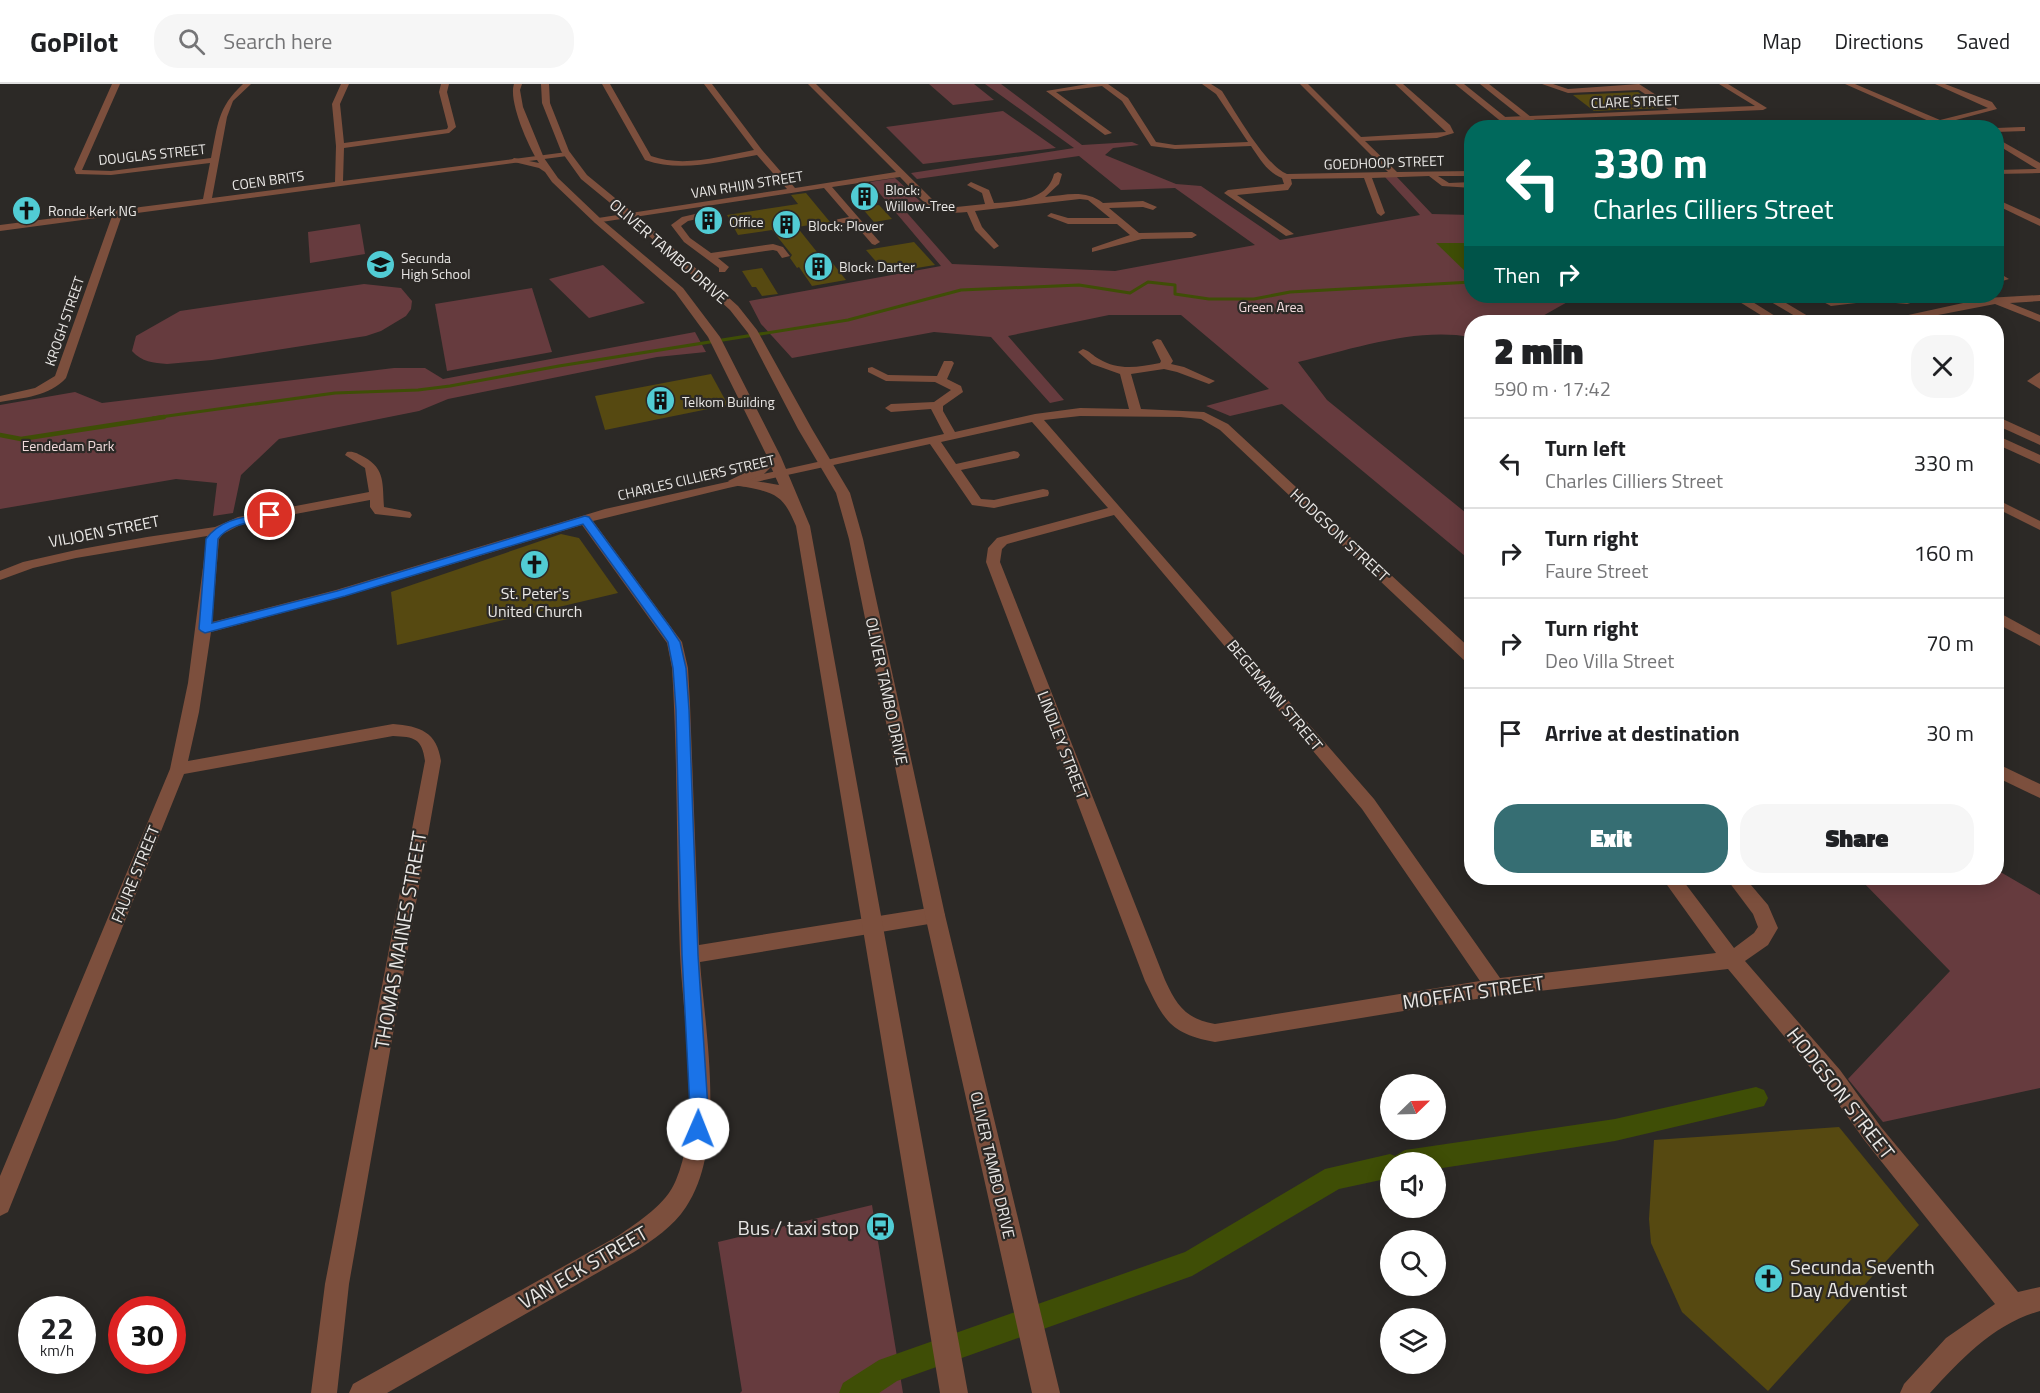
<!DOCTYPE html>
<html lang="en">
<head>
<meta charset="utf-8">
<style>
  body { margin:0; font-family:"Titillium Web",sans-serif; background:#f6f6f6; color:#202124; height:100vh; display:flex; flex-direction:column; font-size:22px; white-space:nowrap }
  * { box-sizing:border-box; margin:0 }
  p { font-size:20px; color:#757577 }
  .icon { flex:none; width:33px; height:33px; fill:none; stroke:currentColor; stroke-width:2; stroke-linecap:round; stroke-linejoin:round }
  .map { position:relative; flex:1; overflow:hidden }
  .drawer { position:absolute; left:1464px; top:231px; width:540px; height:570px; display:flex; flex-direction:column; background:#fff; border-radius:24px; box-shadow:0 3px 15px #0003 }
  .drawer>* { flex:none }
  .guide { position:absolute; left:1464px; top:36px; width:540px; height:183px; border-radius:24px; box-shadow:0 3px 15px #0003; background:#00695c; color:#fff; overflow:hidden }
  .needle { width:39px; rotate:67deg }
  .controls { position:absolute; left:1380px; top:990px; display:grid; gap:12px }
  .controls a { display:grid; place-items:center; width:66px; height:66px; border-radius:50%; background:#fff; box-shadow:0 3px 15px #0003; font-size:30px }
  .speed { position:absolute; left:18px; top:1212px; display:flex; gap:12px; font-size:30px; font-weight:700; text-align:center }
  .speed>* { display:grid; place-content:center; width:78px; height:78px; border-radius:50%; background:#fff; box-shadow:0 3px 15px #0003; line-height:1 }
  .speed small { font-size:15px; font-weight:400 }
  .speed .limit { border:9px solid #d22; background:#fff; color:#111 }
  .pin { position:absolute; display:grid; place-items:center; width:51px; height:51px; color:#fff; margin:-26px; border:3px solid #fff; border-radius:50%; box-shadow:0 2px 6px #0007 }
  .me { position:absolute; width:66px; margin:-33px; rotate:1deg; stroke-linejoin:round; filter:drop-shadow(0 0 4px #0008) }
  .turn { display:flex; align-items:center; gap:21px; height:126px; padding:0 30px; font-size:27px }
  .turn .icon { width:78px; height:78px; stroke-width:2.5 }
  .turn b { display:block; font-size:42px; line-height:51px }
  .then { display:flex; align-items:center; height:57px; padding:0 30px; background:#0003; gap:12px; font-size:22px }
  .round { display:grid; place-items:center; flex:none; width:63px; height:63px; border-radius:24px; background:#f6f6f6 }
  .head { display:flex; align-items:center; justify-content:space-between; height:102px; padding:0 30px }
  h1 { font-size:36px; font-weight:800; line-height:45px }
  .button { display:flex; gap:12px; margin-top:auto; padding:12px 30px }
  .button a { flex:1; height:69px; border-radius:24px; background:#366e73; color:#fff; font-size:24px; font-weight:800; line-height:69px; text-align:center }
  .button a+a { background:#f6f6f6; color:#202124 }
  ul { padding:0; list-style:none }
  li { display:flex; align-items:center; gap:18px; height:90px; padding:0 30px; border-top:2px solid #e0e0e0 }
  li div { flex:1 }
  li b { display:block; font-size:22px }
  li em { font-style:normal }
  header { display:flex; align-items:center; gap:36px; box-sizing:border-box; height:84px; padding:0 30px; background:#fff; border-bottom:2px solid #e0e0e0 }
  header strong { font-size:28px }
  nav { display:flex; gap:33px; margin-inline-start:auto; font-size:21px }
  .search { width:420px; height:54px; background:#f6f6f6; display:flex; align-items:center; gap:15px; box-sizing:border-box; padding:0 21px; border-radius:24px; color:#757577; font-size:22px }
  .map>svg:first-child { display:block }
</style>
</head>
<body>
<header>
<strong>GoPilot</strong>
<div class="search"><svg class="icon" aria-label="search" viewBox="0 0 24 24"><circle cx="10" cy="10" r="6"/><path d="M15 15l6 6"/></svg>Search here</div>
<nav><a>Map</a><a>Directions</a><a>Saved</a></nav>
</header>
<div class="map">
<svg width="2040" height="1309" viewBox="0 0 2040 1309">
  <rect width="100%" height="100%" fill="#2c2926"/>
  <g fill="#663b3e">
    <path d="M929,0H974L994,16L953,21Z"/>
    <path d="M985,0H1001L1082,61L1132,58L1139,61L1113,64L1105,71L1176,100L1201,102L1280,156L1420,131L1385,93L1396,92L1432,130L1471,131L1472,212H1578L1532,238H1472L1471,253C1415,243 1353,265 1298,278L1327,316L1471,433V477L1282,320L1230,332L1206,322L1269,305L1181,231H1109L1008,252L1064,316L1050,319L991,253L934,248L792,274L761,240L749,217L941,182L870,98L895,94L921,118L901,122L952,180L1115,187L1255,161L1175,104L1121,106L1079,72L917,95L911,89L1074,64Z"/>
    <path d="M1003,27L1056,64L923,80L886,43Z"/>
    <path d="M360,140L365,170L310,179L308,148Z"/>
    <path d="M603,181L645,219L589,234L549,195Z"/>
    <path d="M364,200L401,204L412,217L411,225L406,232L381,247L366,252L212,276L167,280C153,279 142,278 132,267L136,252L180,227Z"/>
    <path d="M532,204L552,268L447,287L435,220Z"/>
    <path d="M695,248L706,268L657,273L448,315L419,327L279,355L241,391L233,429L213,432L217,399L176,395L0,425V321L75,308L102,319L394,284H425L443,295Z"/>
    <path d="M1997,786L2040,811V1004L1883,1038L1848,995L1950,887L1859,794H1996Z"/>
    <path d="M872,1121L903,1309H740L742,1307L718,1158Z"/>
  </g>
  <path fill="#3f4e06" d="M1436,159H1471V193Z"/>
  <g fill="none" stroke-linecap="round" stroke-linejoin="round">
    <path stroke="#3f4e06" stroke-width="3" d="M153,334L335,309L418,306L450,302L559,282L848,236L961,206L1079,201L1130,209L1148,198L1175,201V210L1209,215H1254L1290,208L1472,198"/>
    <path stroke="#3f4e06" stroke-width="4.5" d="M0,351L21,355L164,333"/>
    <path fill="#3f4e06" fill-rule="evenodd" d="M1756,1003L1764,1006L1768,1014L1764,1022L1615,1057L1436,1085V1078H1390V1094L1339,1105L1192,1192L897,1297L879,1309H839L843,1299L879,1276L1185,1168L1325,1085L1390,1070L1395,1072L1405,1066L1615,1035Z"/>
  </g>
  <g fill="#564911">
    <path d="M1638,8L1662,24L1594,27L1573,11Z"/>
    <path d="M806,109L830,138L797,143L821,173L827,172L846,196L812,202L799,183L797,184L790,174L792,171L772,146L738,151L727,131L798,120L791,111Z"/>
    <path d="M879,121L892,135L874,138L861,123Z"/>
    <path d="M914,158L935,181L886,189L866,166Z"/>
    <path d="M762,184L778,210L762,212L756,203H752L742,187Z"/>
    <path d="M711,290L728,321L605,346L595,312Z"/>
    <path d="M561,450L579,454L618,509L397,561L391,508Z"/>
    <path d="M1839,1043L1919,1141L1768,1307L1682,1228L1651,1159L1649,1135L1654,1056Z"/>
  </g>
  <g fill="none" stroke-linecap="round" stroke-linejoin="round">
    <g fill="#7c4f3d" fill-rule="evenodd">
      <path d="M112,0H120L82,86L111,87L211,74C218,41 217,24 243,0H251L233,17L227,33L212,114L335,98L336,62L332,20L341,0H349L340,20L344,59L447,45L448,43L439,8L441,0H449L447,8L456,43L449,49L344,64L343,97L567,68L571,70L567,72L122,131L66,294C50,312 23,314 0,318V312L35,304L55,292L112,132L0,147V141L203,115L210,79L111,91L76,90L74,85Z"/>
      <path d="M602,0H610L651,72C684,84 721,72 754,66L704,0H712L762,66L795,104L896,88L808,0H816L937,120L947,124L985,120L982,109L967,101L971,98L989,106L994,119C1017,117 1047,117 1054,90L1058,88L1062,90L1059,100L1045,113C1066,111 1085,105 1103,119L1143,117L1157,123L1153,126L1143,123L1109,124L1139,149L1192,148L1197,151L1192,154L1142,155L1092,168V164L1130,151L1117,140H1068L1047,132L1051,129L1068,134H1110L1088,116L1080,115L975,127L982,143L999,162L994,165L975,146L967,128C929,132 924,117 900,93L832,103L878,156L880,158L875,161L872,160L853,138L834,140V136L849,133L824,104L595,139V135L598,134L787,105L757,71C720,77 682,89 645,76Z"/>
      <path d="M1088,0H1108L1128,14L1156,58L1175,61L1248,58L1216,10L1202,0H1211L1222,7C1236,29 1266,82 1287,90L1388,88L1300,0H1308L1361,53L1446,48L1395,0H1403L1450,41L1454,49L1437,54L1365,57L1397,88L1472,87V92H1438L1449,99L1472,98V104L1442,102L1429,92L1372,94L1385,129L1381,132L1377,129L1364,94L1291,95L1292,100L1288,106L1237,111L1294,150L1286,152L1224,109L1228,106L1284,100L1282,94C1267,88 1260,75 1251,62L1175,65L1151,62L1122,17L1102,2L1056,8L1112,49L1105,51L1046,7Z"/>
      <path d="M1542,0H1553L1568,5L1639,0L1678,25L1755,22L1719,0H1728L1767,24L1763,26L1501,37L1500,35L1504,33L1669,26L1639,6L1568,9Z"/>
      <path d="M1845,0H1855L1940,36L1988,24L1935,0H1945L1992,18L1997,25L1926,44H1911L1931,38Z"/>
      <path d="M2022,43H2025V47L1996,48V44Z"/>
      <path d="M1996,54L2040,79V89L1996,90V86L2037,85L1996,60Z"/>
      <path d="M1996,115L2040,135V142L1996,121Z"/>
      <path d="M708,127L711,128V132L688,137L681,142L690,154L711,169L773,160L783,163L790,172L782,174L777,167L773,166L718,174L729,183L725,188H719V184L684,158L671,141L682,133Z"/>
      <path d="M1996,193L2004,192L2009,195L1996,199Z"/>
      <path d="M2040,211V217L2010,219L2040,231V238L1995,220L1902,238H1885L1890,235L1986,214Z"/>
      <path d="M1812,212H1824L1832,216L1868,212L1907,214L1934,212L1907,220L1873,217L1831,222Z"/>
      <path d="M1157,255L1161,256L1173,277L1171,280L1184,283L1215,297L1209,300L1177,288L1164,285L1131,290L1141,325L1204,328L1228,340L1472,566V580L1467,579L1220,346L1201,335L1180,333L1080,332L1044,336L1374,715L1500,894L1716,869L1662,794H1681L1734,864L1754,849L1758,843L1753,830L1726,794H1745L1768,821L1778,844L1768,861L1745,877L1840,986L1881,1043L2018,1208L2040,1203V1227C1995,1239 1961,1275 1930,1309H1900L1904,1300L1946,1254L1995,1220L1865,1057L1824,1000L1728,885L1495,912L1215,958C1170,950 1164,936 1145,897L986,478L988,464L997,454L1108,424L1032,338L941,358L956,380L1014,367L1018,368L1020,371L1018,374L961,386L981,415L994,416L1043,405L1048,406L1049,409L1048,412L1043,413L994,424L972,421L930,360L728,404L593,437L682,558L688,584L690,620L699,861L935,823L942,825L945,831L942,837L935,839L700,878C705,948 727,1062 686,1123C673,1143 653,1156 634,1168L387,1309H349L353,1300L618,1152C639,1137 666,1121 676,1096C702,1035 683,936 680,870C676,775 678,679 672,584L667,559L582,441L346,512L211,548L199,628L188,677L393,640C420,642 437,648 441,677L349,1200L337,1309H311L325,1200L425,677C422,654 414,653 393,652L184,690L8,1128L0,1132V1092L170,685L188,599L207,452L76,474L33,484L0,496V487L23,478L76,466L147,453L215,443L238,433L369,408L365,384L345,371L347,368C354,367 358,370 364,373C386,385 382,401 384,423L410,428L412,431L410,434L375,430L370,423V416L242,440L223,450L219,455L212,538L336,506L605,425L944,350L931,325L891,328L885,324L891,320L934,318L951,306L935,298L886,297L868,288V284L872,283L888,291L937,292L944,277H952L954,279L947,295L961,302L963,308L943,322V327L955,348L1035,330L1080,324L1129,325L1120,290L1092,280L1078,268L1083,265C1090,267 1093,272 1099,275C1119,287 1138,283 1160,279L1161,277L1152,258ZM1114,431L1362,725L1480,897L1215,940C1186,935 1177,922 1165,896L1000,478L1002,465L1007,460Z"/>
      <path d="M2040,288V305L2027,297Z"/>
      <path d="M1996,415L2040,437V446L1996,424Z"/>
      <path d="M1996,527L2040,551V562L1996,539Z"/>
      <path d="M1996,679L2040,700V714L1996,693Z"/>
    </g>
    <g fill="#7c4f3d" fill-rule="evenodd">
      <path d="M514,0H522L520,6L523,23L544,74L558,94L601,135L683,204L720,253L781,373L810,442L968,1309H940L796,442C784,413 777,409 746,403C739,402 733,402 728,397L753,385L767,372L708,253L675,208L595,139L552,98L545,88L539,84L510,77L514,74L539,79C529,64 508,17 514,0ZM771,383L779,401L750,396L763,391Z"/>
      <path d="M541,0H549L550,19L569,67L587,91L643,137L738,222L757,246L812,345L850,409L863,455L945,831L1060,1309H1032L925,831L849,455L836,409L798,345L748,249L730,226L637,141L581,95L561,67L542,19Z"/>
      <path d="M1455,0H1464L1519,44H1509Z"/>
      <path d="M1480,0H1489L1545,44H1535Z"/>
      <path d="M1730,212H1743L1785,238H1772Z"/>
      <path d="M1761,212H1774L1818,238H1805Z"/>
      <path d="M1996,332L2040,352V361L1996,341Z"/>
      <path d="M1996,351L2040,371V380L1996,360Z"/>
    </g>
  </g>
  <path fill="#1a73e8" stroke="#114b97" stroke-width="1.5" d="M270,428L275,431L274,433C255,438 229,439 218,455L212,539L337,507L585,432L589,433L670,543L680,558L686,584L689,626L698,871L708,1025L704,1051L698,1054L691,1051L688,1045L690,1025L682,871L676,626L673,584L668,558L661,548L583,440L345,512L205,549L201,547L199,545L206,455C221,434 246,433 270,428Z"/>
  <defs>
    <symbol id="building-disc" viewBox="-11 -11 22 22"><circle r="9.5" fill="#51ccd4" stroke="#2c2926"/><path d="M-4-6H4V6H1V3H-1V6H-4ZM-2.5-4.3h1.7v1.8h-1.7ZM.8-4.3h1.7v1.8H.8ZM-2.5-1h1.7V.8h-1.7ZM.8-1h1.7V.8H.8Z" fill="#111"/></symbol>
    <symbol id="church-disc" viewBox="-11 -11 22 22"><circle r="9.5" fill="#51ccd4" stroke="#2c2926"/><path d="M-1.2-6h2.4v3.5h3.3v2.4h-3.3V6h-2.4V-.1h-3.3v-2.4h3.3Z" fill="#111"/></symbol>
    <symbol id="school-disc" viewBox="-11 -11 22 22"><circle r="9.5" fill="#51ccd4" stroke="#2c2926"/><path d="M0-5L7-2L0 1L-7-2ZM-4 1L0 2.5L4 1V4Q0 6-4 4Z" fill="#111"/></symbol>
    <symbol id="bus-disc" viewBox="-11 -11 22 22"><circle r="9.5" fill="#51ccd4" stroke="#2c2926"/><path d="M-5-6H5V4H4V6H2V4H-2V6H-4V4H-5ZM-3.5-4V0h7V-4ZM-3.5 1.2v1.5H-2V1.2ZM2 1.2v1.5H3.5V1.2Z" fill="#111"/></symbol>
  </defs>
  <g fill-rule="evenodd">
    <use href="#building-disc" x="848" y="96" width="33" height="33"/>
    <use href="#church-disc" x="10" y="110" width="33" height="33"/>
    <use href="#building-disc" x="692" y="120" width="33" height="33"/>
    <use href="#building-disc" x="770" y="124" width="33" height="33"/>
    <use href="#school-disc" x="364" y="164" width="33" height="33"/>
    <use href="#building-disc" x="802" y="166" width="33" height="33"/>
    <use href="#building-disc" x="644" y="300" width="33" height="33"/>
    <use href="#church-disc" x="518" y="464" width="33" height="33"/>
    <use href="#bus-disc" x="864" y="1126" width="33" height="33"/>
    <use href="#church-disc" x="1752" y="1178" width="33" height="33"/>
  </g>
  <g text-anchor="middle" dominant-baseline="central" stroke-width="4.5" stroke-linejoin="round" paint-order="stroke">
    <g font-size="14" fill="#e9e7e5" stroke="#2c2926">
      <text transform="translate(1635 17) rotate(-2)">CLARE STREET</text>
      <text transform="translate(152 70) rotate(-6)">DOUGLAS STREET</text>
      <text transform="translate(1384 78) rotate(-2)">GOEDHOOP STREET</text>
      <text transform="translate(268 96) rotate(-8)">COEN BRITS</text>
      <text transform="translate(747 100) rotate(-9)">VAN RHIJN STREET</text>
      <text transform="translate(64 237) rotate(-71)">KROGH STREET</text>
      <text transform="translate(696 393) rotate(-13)">CHARLES CILLIERS STREET</text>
    </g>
    <g font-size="14" fill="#e9e7e5" stroke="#2c2926" text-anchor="start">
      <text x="885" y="105">Block:<tspan x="885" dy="16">Willow-Tree</tspan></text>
      <text x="48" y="126">Ronde Kerk NG</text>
      <text x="729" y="137">Office</text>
      <text x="808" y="141">Block: Plover</text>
      <text x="401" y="173">Secunda<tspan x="401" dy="16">High School</tspan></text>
      <text x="839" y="182">Block: Darter</text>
      <text x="682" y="317">Telkom Building</text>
    </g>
    <g font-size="14" fill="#f0dadb" stroke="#2c2926">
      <text x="1271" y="222">Green Area</text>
      <text x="68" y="361">Eendedam Park</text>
    </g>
    <g font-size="16" fill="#e9e7e5" stroke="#2c2926">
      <text transform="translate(669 167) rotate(41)">OLIVER TAMBO DRIVE</text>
      <text transform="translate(104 447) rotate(-11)">VILJOEN STREET</text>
      <text transform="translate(1340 451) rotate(43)">HODGSON STREET</text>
      <text transform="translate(887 607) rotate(78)">OLIVER TAMBO DRIVE</text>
      <text transform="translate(1275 611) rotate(50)">BEGEMANN STREET</text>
      <text transform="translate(1063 661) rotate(69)">LINDLEY STREET</text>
      <text transform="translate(135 790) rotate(-68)">FAURE STREET</text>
      <text transform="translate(993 1081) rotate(77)">OLIVER TAMBO DRIVE</text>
    </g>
    <g font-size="16" fill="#e9e7e5" stroke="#2c2926">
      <text x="535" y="509">St. Peter's<tspan x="535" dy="18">United Church</tspan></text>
    </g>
    <g font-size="20" fill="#e9e7e5" stroke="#2c2926">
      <text transform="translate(400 856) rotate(-80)">THOMAS MAINES STREET</text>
      <text transform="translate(1473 908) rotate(-8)">MOFFAT STREET</text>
      <text transform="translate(1841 1009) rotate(52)">HODGSON STREET</text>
      <text transform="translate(583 1183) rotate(-30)">VAN ECK STREET</text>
    </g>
    <g font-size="20" fill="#e9e7e5" stroke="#2c2926" text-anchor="end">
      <text x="859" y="1143">Bus / taxi stop</text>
      <text x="1790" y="1182" text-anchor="start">Secunda Seventh<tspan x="1790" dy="23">Day Adventist</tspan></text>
    </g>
  </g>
</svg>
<div class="controls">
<a><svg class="needle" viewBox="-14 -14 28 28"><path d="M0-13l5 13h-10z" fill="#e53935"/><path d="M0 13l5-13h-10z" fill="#757577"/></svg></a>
<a><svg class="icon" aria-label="sound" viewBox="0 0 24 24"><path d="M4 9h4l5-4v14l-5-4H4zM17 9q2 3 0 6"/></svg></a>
<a><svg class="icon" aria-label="search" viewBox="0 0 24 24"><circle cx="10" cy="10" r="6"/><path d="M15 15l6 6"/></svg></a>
<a><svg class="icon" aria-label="layers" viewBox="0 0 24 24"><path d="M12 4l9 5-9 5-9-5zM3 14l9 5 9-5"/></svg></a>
</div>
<div class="speed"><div>22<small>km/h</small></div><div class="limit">30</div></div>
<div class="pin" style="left:270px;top:431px;background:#d93025"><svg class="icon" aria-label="arrive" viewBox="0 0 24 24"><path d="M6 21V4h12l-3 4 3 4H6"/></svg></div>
<svg class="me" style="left:698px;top:1045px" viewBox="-20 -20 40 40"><circle r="19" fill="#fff"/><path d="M0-13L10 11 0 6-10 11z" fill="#1a73e8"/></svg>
<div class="guide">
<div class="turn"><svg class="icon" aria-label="left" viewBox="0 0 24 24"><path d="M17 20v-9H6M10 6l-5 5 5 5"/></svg><div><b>330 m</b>Charles Cilliers Street</div></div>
<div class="then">Then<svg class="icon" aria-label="right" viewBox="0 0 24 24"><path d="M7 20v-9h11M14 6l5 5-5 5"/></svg></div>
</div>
<section class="drawer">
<div class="head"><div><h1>2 min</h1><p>590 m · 17:42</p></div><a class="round"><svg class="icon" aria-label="close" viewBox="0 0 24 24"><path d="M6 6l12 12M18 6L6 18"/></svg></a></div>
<ul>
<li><svg class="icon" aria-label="left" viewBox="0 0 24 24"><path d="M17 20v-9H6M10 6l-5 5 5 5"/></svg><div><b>Turn left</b><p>Charles Cilliers Street</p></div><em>330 m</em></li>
<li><svg class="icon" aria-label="right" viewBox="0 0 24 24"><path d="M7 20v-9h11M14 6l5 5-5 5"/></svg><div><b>Turn right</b><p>Faure Street</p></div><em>160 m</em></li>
<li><svg class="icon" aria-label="right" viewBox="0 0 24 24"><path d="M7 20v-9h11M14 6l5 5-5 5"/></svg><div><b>Turn right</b><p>Deo Villa Street</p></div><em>70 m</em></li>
<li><svg class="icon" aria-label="arrive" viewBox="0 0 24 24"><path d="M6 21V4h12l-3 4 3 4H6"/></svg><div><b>Arrive at destination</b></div><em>30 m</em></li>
</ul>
<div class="button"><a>Exit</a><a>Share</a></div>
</section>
</div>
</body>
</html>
